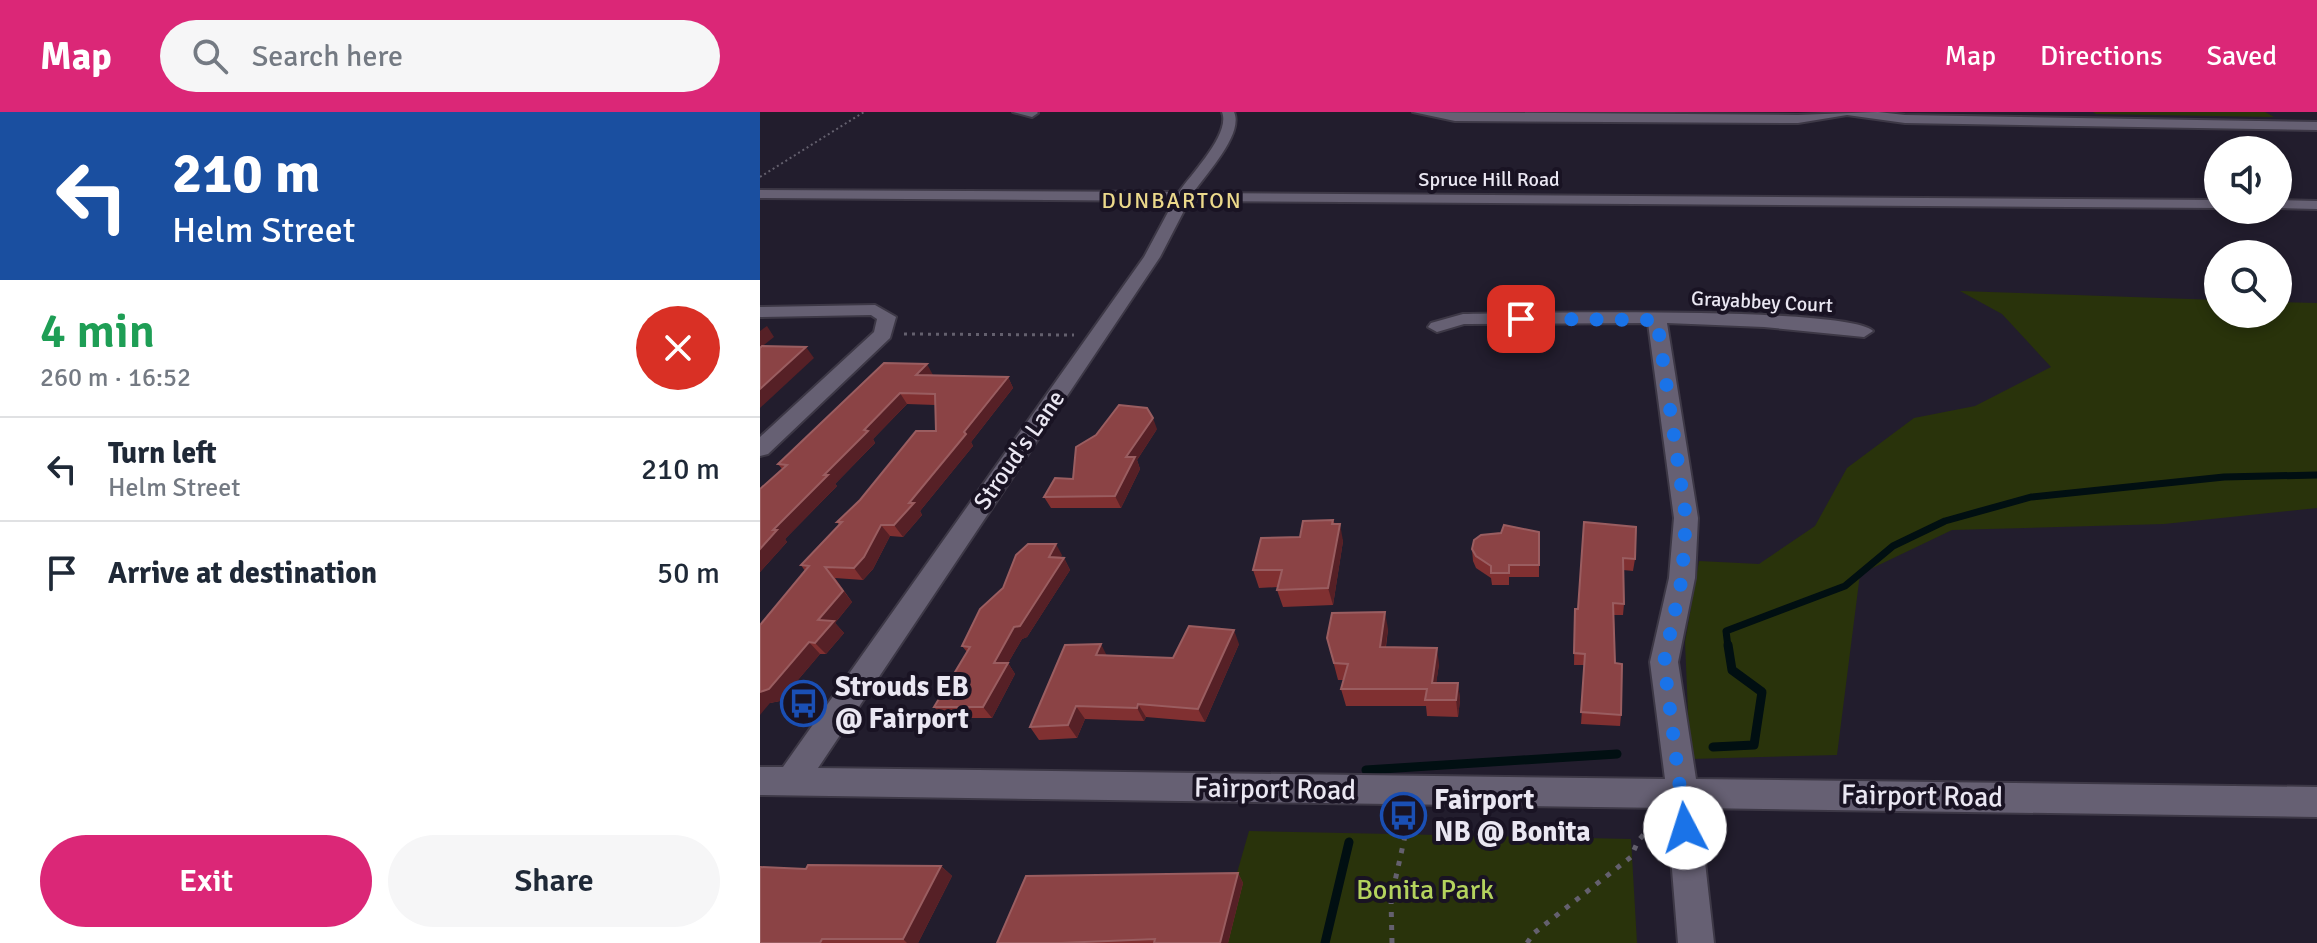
<!DOCTYPE html>
<html lang="en">
<head>
<meta charset="utf-8">
<style>
  body { margin:0; font-family:Signika,sans-serif; background:#f6f6f7; color:#1f2937; height:100vh; display:flex; flex-direction:column; font-size:30px; white-space:nowrap }
  * { box-sizing:border-box; margin:0 }
  p { font-size:26px; color:#747a83 }
  .icon { flex:none; width:44px; height:44px; fill:none; stroke:currentColor; stroke-width:2; stroke-linecap:round; stroke-linejoin:round }
  .map { position:relative; flex:1; overflow:hidden }
  .side { display:flex; flex-direction:column; background:#fff; width:760px }
  .side>* { flex:none }
  .top-card { background:#1a4fa0; color:#fff; overflow:hidden }
  .controls { position:absolute; left:1444px; top:24px; display:grid; gap:16px }
  .controls a { display:grid; place-items:center; width:88px; height:88px; border-radius:50%; background:#fff; box-shadow:0 4px 12px #0003; font-size:40px }
  .pin { position:absolute; display:grid; place-items:center; width:68px; height:68px; color:#fff; margin:-34px; border-radius:16px; box-shadow:0 4px 12px #0006 }
  .me { position:absolute; width:88px; margin:-44px; rotate:355deg; stroke-linejoin:round; filter:drop-shadow(0 0 6px #0008) }
  .turn { display:flex; align-items:center; gap:28px; height:168px; padding:0 40px; font-size:36px }
  .turn .icon { width:104px; height:104px; stroke-width:2.5 }
  .turn b { display:block; font-size:56px; line-height:68px }
  .round { display:grid; place-items:center; flex:none; width:84px; height:84px; border-radius:42px; background:#f6f6f7 }
  .headline { display:flex; align-items:center; justify-content:space-between; height:136px; padding:0 40px }
  h1 { font-size:48px; font-weight:600; line-height:60px; color:#1e9e55 }
  .action { display:flex; gap:16px; margin-top:auto; padding:16px 40px }
  .action a { flex:1; height:92px; border-radius:48px; background:#db2777; color:#fff; font-size:32px; font-weight:600; line-height:92px; text-align:center }
  .action a+a { background:#f6f6f7; color:#1f2937 }
  ul { padding:0; list-style:none }
  li { display:flex; align-items:center; gap:24px; height:104px; padding:0 40px; border-top:2px solid #e0e1e3 }
  li div { flex:1 }
  li b { display:block; font-size:30px }
  li em { font-style:normal }
  header { display:flex; align-items:center; gap:48px; box-sizing:border-box; height:112px; padding:0 40px; background:#db2777; color:#fff }
  header strong { font-size:38px }
  nav { display:flex; gap:44px; margin-inline-start:auto; font-size:28px }
  .search { width:560px; height:72px; background:#f6f6f7; display:flex; align-items:center; gap:20px; box-sizing:border-box; padding:0 28px; border-radius:44px; color:#747a83; font-size:30px }
  main { display:flex; flex:1; min-height:0 }
  .map>svg:first-child { display:block }
</style>
</head>
<body>
<header>
<strong>Map</strong>
<div class="search"><svg class="icon" aria-label="search" viewBox="0 0 24 24"><circle cx="10" cy="10" r="6"/><path d="M15 15l6 6"/></svg>Search here</div>
<nav><a>Map</a><a>Directions</a><a>Saved</a></nav>
</header>
<main>
<section class="side">
<div class="top-card">
<div class="turn"><svg class="icon" aria-label="left" viewBox="0 0 24 24"><path d="M17 20v-9H6M10 6l-5 5 5 5"/></svg><div><b>210 m</b>Helm Street</div></div>
</div>
<div class="headline"><div><h1>4 min</h1><p>260 m · 16:52</p></div><a class="round" style="background:#d93025;color:#fff"><svg class="icon" aria-label="close" viewBox="0 0 24 24"><path d="M6 6l12 12M18 6L6 18"/></svg></a></div>
<ul>
<li><svg class="icon" aria-label="left" viewBox="0 0 24 24"><path d="M17 20v-9H6M10 6l-5 5 5 5"/></svg><div><b>Turn left</b><p>Helm Street</p></div><em>210 m</em></li>
<li><svg class="icon" aria-label="arrive" viewBox="0 0 24 24"><path d="M6 21V4h12l-3 4 3 4H6"/></svg><div><b>Arrive at destination</b></div><em>50 m</em></li>
</ul>
<div class="action"><a>Exit</a><a>Share</a></div>
</section>
<div class="map">
<svg width="1557" height="831" viewBox="0 0 1557 831">
  <rect width="100%" height="100%" fill="#221d2d"/>
  <g fill="#29330b">
    <path d="M1333,0H1505L1514,5L1336,2Z"/>
    <path d="M1200,179L1458,188V202H1518V190L1557,191V396L1404,412L1192,418L1100,462L1077,643L930,647L925,530L939,449L999,452L1055,414L1087,356L1154,306L1215,294L1291,255L1242,202Z"/>
    <path d="M489,719L871,727L877,831H457Z"/>
  </g>
  <g fill="none" stroke-linecap="round" stroke-linejoin="round">
    <path stroke="#010f12" stroke-width="7" d="M968,535L966,519L1085,474L1133,434L1185,409L1271,385L1464,365L1557,363"/>
    <g stroke="#010f12" stroke-width="9">
      <path d="M953,635L994,633L1002,580L972,558L968,533"/>
      <path d="M606,658L857,642"/>
      <path d="M565,831L589,730"/>
    </g>
    <defs>
      <g id="minor">
        <path d="M253,0H277L278,1L272,5Z"/>
        <path d="M462,0H474C484,22 446,62 433,81L1458,88V96L429,89L400,145L58,656L905,667L890,550L909,466L914,406L888,211L704,212L677,220L668,215L671,211L703,202C757,201 1089,194 1113,219L1104,225L1004,215L907,211L938,406L935,466L918,550L936,667L1557,675V705L939,696L954,831H918L907,696L0,683V655H23L384,145L414,89L0,86V78L419,80C431,62 471,22 462,0Z"/>
        <path d="M653,0L1038,3L1118,0L1145,3L1557,10V18L1145,11L1087,3L1038,11L695,9Z"/>
        <path d="M1518,88L1557,89V97L1518,96Z"/>
        <path d="M115,193L136,205L130,226L8,342L0,344V325L114,220L117,207L111,203L0,205V195Z"/>
      </g>
    </defs>
    <use href="#minor" stroke="#3d3846" stroke-width="4"/>
    <path stroke="#64606e" stroke-width="2" stroke-dasharray="2 3" stroke-linecap="butt" d="M0,65L104,0"/>
    <path stroke="#64606e" stroke-width="3" stroke-dasharray="3 5" stroke-linecap="butt" d="M144,222L314,223"/>
    <g stroke="#64606e" stroke-width="5" stroke-dasharray="5 8" stroke-linecap="butt">
      <path d="M632,831L631,787L647,715"/>
      <path d="M767,831L774,821L871,745L878,729L896,709"/>
    </g>
    <use href="#minor" fill="#666073" fill-rule="evenodd"/>
  </g>
  <g fill="#803031">
    <path d="M124,251L173,263L248,265L253,276L211,330L213,334L160,399L162,403L143,425L130,424L113,457L103,468L75,466L92,490L75,511L84,521L66,542H60L20,589L10,591L45,459L41,453L79,413L77,410L176,319L175,293L147,292L113,327L115,331L75,372L77,374L25,427L27,430L0,460V377L22,357L18,352Z"/>
    <path d="M397,317L377,348L380,357L361,396H291L284,385Z"/>
    <path d="M573,408L583,429L573,493L523,495L517,478L518,475L499,476L493,458L540,425Z"/>
    <path d="M824,410L875,447L873,459L863,458L864,492L863,503H854L855,551L861,603L860,614L821,612L825,553H814L815,497H818Z"/>
    <path d="M779,420V465H749V473H732L731,466L716,456L713,449L712,437Z"/>
    <path d="M302,443L300,446H304L310,458L267,525L262,527L248,551L255,562L232,606H184L174,595L207,540L202,534L243,476Z"/>
    <path d="M628,517L626,535L679,552L676,571H698L700,588L698,605L667,604L666,594H586L581,577L584,568H578L567,526Z"/>
    <path d="M479,532L445,610L386,605L384,609L325,607L317,626L279,628L270,615L347,544L413,546Z"/>
    <path d="M181,754L192,764L158,831H0L46,757Z"/>
    <path d="M478,761L483,771L468,831H237Z"/>
  </g>
  <g fill="#562026">
    <path d="M7,214L14,225L0,236V219Z"/>
    <path d="M46,235L54,246L0,296V277Z"/>
    <path d="M167,252L173,263H156Z"/>
    <path d="M248,265L253,276L211,330L213,334L160,399L162,403L143,425L134,413L149,391Z"/>
    <path d="M140,281L147,292L113,327L115,331L75,372L77,374L25,427L27,430L0,460V437L13,418L104,318Z"/>
    <path d="M393,306L397,317L377,348L380,357L361,396L355,384L366,345Z"/>
    <path d="M580,412L583,429L573,493L568,476Z"/>
    <path d="M121,413L130,424L113,457L103,468L94,456Z"/>
    <path d="M296,432L302,443L295,456L289,445Z"/>
    <path d="M304,446L310,458L267,525L262,527L248,551L255,562L232,606L223,595L234,551L254,515Z"/>
    <path d="M65,455L92,490L75,511L84,521L66,542L55,531Z"/>
    <path d="M625,500L628,517L623,552L620,535Z"/>
    <path d="M474,518L479,532L445,610L438,597Z"/>
    <path d="M49,530L60,542L20,589L10,591L0,603V580Z"/>
    <path d="M341,532L348,546L336,543Z"/>
    <path d="M677,536L679,552L674,587L672,571Z"/>
    <path d="M698,571L700,588L698,605L696,588Z"/>
    <path d="M378,592L386,605L384,609L377,596Z"/>
    <path d="M316,594L325,607L317,626L308,613Z"/>
    <path d="M181,754L192,764L158,831H147L143,827Z"/>
    <path d="M478,761L483,771L468,831H460Z"/>
  </g>
  <g fill="#8b4345" stroke="#9a5d60" stroke-width="2">
    <path d="M2,234L46,235L0,277V236Z"/>
    <path d="M124,251L167,252L156,263L248,265L204,320L206,322L149,391H154L134,413H121L104,445L94,456L65,455L83,479L58,508L74,509L55,531L49,530L9,577L0,580V513L49,454L41,453L82,410H77L100,388L156,319H176L175,282L140,281L104,318L108,319L64,363H68L13,418H17L0,437V377L27,353L18,352Z"/>
    <path d="M359,293L387,296L393,306L366,345H375L355,384L284,385L295,366L313,367L316,335L336,323Z"/>
    <path d="M573,408L572,412H580L568,476L517,478L522,458H493L501,426L540,425L543,409Z"/>
    <path d="M824,410L876,415L875,447L863,446L864,492L853,491L855,551L862,552L861,603L821,600L825,542L814,541L815,497H818Z"/>
    <path d="M744,413L779,420V453H749V461H731V454L716,444L712,437L714,428L721,423L741,421Z"/>
    <path d="M268,432H296L289,445L304,446L260,514L254,515L234,551H248L223,595H174L210,535L202,534L220,497L243,476L256,443Z"/>
    <path d="M625,500L620,535L677,536L672,571H698L696,588H665L667,577H581L588,552L574,551L567,526L572,501Z"/>
    <path d="M429,514L474,518L438,597L378,592L377,596L316,594L308,613L270,615L305,533L341,532L336,543L413,546Z"/>
    <path d="M48,753L181,754L143,827H62L60,831H0V755L46,757Z"/>
    <path d="M478,761L460,831H394L395,827L301,831H237L266,764Z"/>
  </g>
  <g fill="none" stroke-linecap="round" stroke-linejoin="round">
    <path stroke="#1a73e8" stroke-width="14" stroke-dasharray="0 25.2" d="M761,207L897,208L926,406L922,466L904,550L925,716"/>
  </g>
  <defs>
    <symbol id="bus-ring" viewBox="-11 -11 22 22"><circle r="9.5" fill="#191323" stroke="#1a4fb4" stroke-width="1.5"/><path d="M-5-6H5V4H4V6H2V4H-2V6H-4V4H-5ZM-3.5-4V0h7V-4ZM-3.5 1.2v1.5H-2V1.2ZM2 1.2v1.5H3.5V1.2Z" fill="#1a4fb4"/></symbol>
  </defs>
  <g fill-rule="evenodd">
    <use href="#bus-ring" x="18" y="566" width="51" height="51"/>
    <use href="#bus-ring" x="618" y="678" width="51" height="51"/>
  </g>
  <g text-anchor="middle" dominant-baseline="central" stroke-width="8" stroke-linejoin="round" paint-order="stroke">
    <g font-size="20" fill="#eae7f2" stroke="#191323">
      <text x="729" y="67">Spruce Hill Road</text>
      <text transform="translate(1002 190) rotate(3)">Grayabbey Court</text>
    </g>
    <g font-size="22" letter-spacing="2" fill="#ecd98b" stroke="#191323">
      <text x="412" y="88">DUNBARTON</text>
    </g>
    <g font-size="24" fill="#eae7f2" stroke="#191323">
      <text transform="translate(259 338) rotate(-55)">Stroud's Lane</text>
    </g>
    <g font-size="28" font-weight="bold" fill="#eae7f2" stroke="#191323" text-anchor="start">
      <text x="75" y="575">Strouds EB<tspan x="75" dy="32">@ Fairport</tspan></text>
      <text x="674" y="688">Fairport<tspan x="674" dy="32">NB @ Bonita</tspan></text>
    </g>
    <g font-size="28" fill="#eae7f2" stroke="#191323">
      <text transform="translate(515 677) rotate(1)">Fairport Road</text>
      <text transform="translate(1162 684) rotate(1)">Fairport Road</text>
    </g>
    <g font-size="28" fill="#b4d35d" stroke="#191323">
      <text x="665" y="778">Bonita Park</text>
    </g>
  </g>
</svg>
<div class="controls">
<a><svg class="icon" aria-label="sound" viewBox="0 0 24 24"><path d="M4 9h4l5-4v14l-5-4H4zM17 9q2 3 0 6"/></svg></a>
<a><svg class="icon" aria-label="search" viewBox="0 0 24 24"><circle cx="10" cy="10" r="6"/><path d="M15 15l6 6"/></svg></a>
</div>
<div class="pin" style="left:761px;top:207px;background:#d93025"><svg class="icon" aria-label="arrive" viewBox="0 0 24 24"><path d="M6 21V4h12l-3 4 3 4H6"/></svg></div>
<svg class="me" style="left:925px;top:716px" viewBox="-20 -20 40 40"><circle r="19" fill="#fff"/><path d="M0-13L10 11 0 6-10 11z" fill="#1a73e8"/></svg>
</div>
</main>
</body>
</html>
